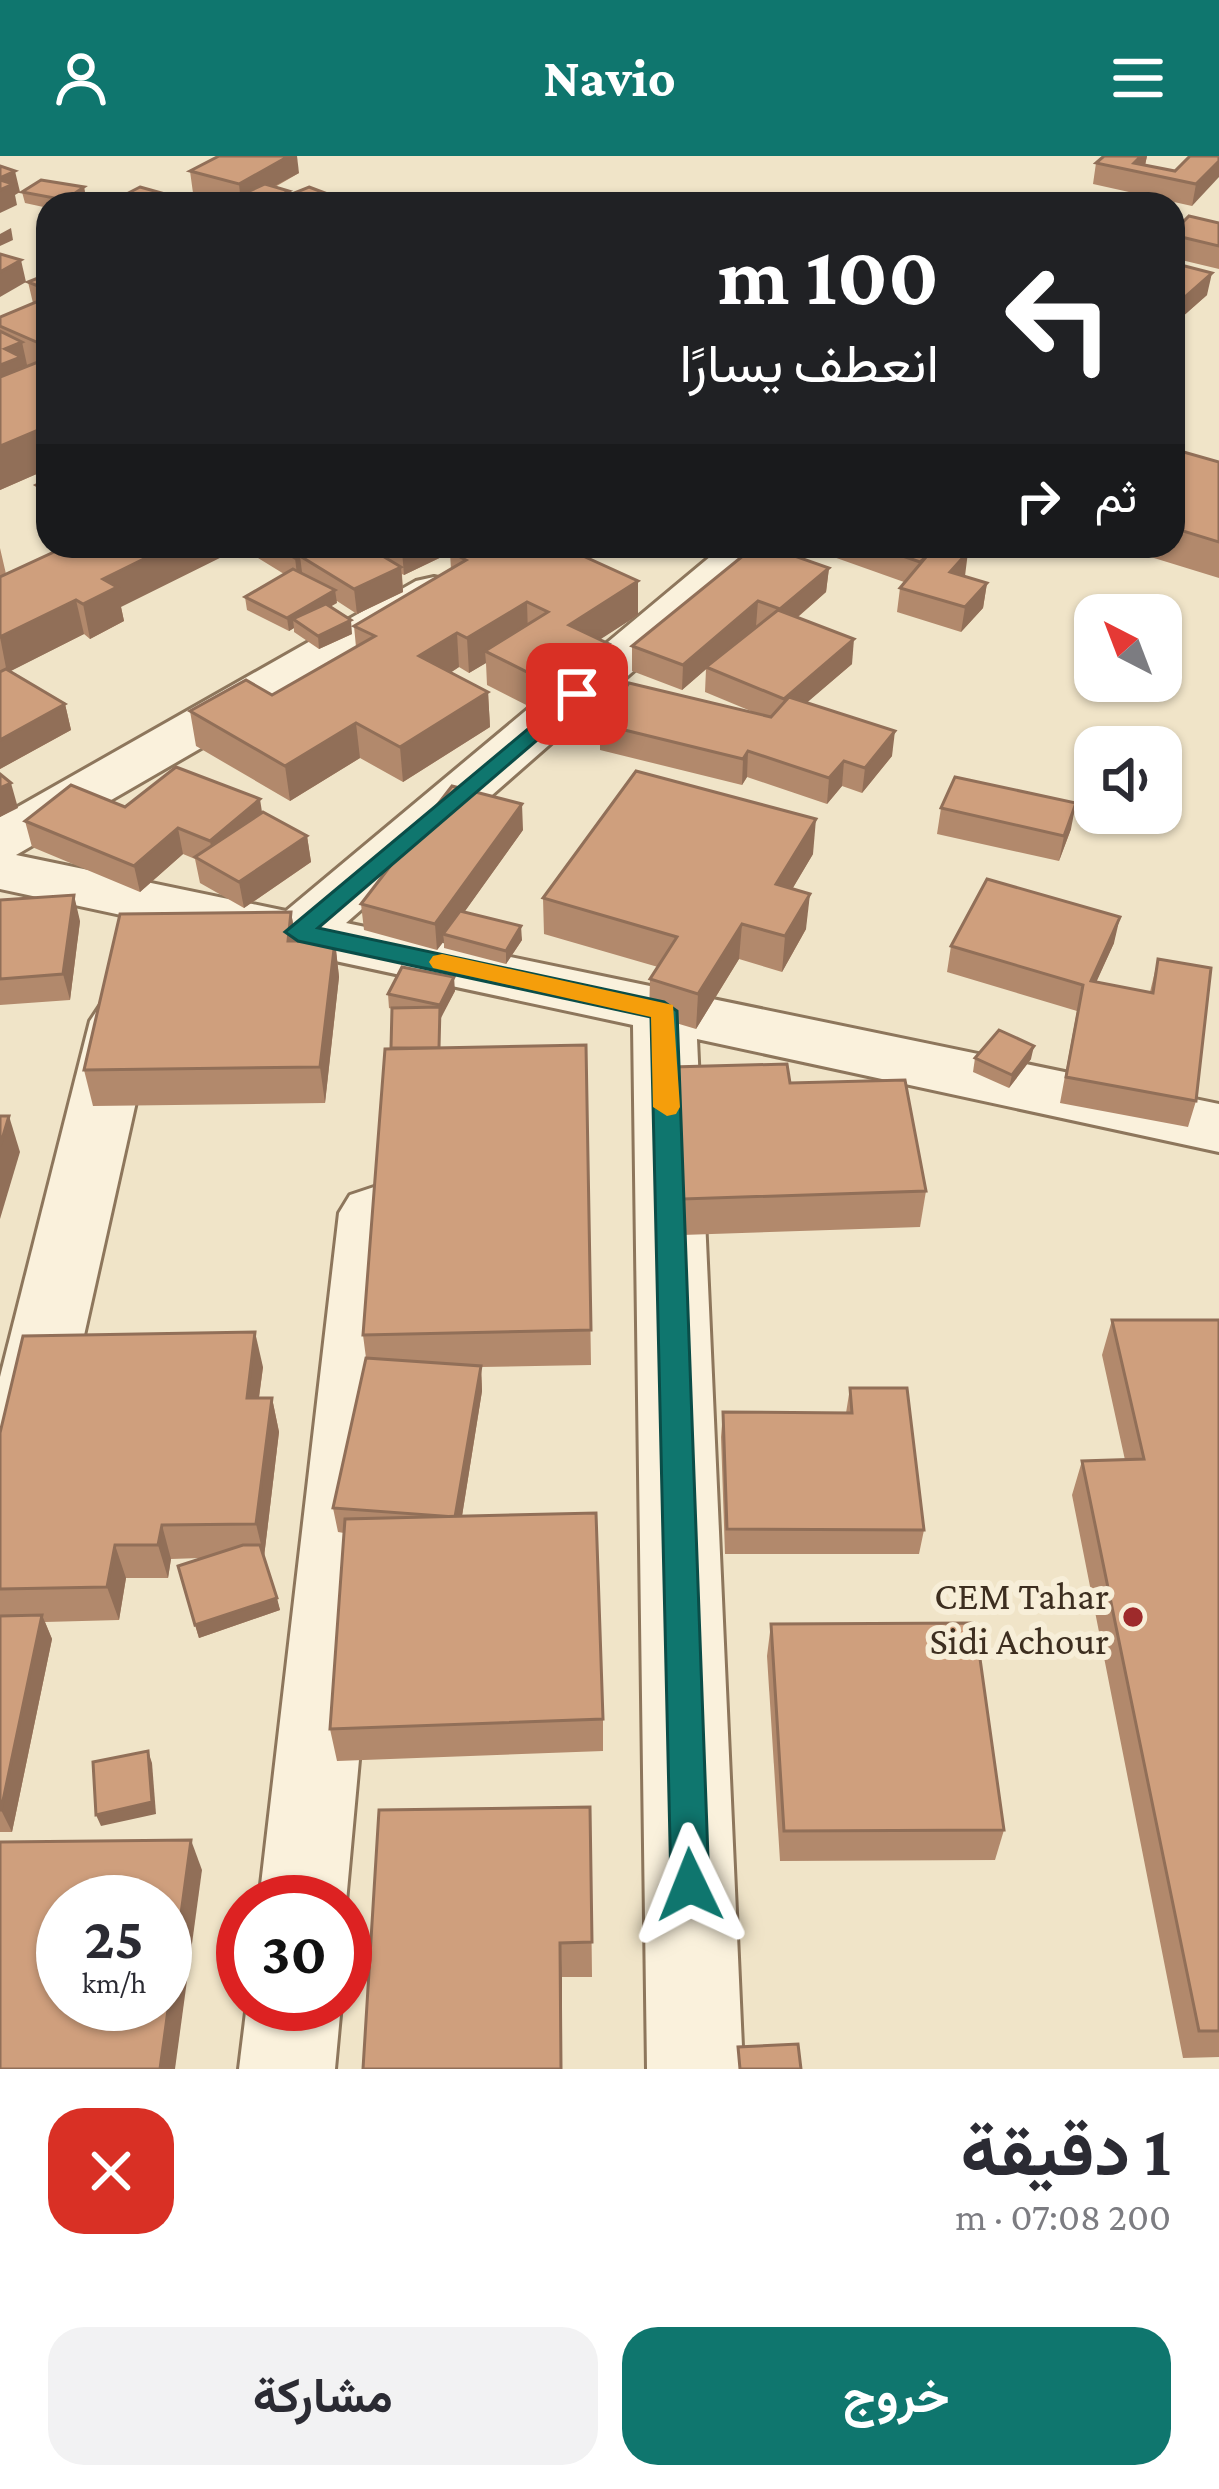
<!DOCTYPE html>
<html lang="ar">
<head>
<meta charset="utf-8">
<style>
  body { margin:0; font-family:"Crimson Pro",Vazirmatn,serif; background:#f2f2f3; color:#2b2b33; direction:rtl; height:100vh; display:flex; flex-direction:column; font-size:45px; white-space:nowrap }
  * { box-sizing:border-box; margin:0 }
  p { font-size:39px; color:#7c7c81 }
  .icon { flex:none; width:66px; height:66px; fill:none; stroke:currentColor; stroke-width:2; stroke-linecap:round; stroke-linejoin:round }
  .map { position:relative; height:1913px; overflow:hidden; direction:ltr }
  .drawer { display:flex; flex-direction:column; background:#fff; flex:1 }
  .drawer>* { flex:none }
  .guide { position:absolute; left:36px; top:36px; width:1149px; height:366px; border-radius:36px; box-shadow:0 3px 9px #0004; direction:rtl; background:#202124; color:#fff; overflow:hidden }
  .needle { width:78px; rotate:318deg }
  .tools { position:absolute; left:1074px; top:438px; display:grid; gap:24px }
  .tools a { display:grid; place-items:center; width:108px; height:108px; border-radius:24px; background:#fff; box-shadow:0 3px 9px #0004; font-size:60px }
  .speed { position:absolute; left:36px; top:1719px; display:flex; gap:24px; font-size:60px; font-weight:700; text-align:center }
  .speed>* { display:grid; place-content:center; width:156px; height:156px; border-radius:50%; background:#fff; box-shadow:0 3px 9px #0004; line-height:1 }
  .speed small { font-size:30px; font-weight:400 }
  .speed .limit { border:18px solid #d22; background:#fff; color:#111 }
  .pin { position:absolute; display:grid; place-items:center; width:102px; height:102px; color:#fff; margin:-51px; border-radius:24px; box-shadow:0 6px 18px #0006 }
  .me { position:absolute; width:132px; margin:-66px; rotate:358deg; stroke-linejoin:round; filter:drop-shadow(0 0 9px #0008) }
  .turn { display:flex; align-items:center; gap:42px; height:252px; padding:0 48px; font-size:54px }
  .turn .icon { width:156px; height:156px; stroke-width:2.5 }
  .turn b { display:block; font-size:84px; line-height:102px }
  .then { display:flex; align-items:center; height:114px; padding:0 48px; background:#0003; gap:24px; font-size:45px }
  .round { display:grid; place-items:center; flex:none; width:126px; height:126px; border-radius:36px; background:#f2f2f3 }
  .head { display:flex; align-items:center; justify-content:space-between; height:204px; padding:0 48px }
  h1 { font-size:72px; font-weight:700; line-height:90px }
  .cta { display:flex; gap:24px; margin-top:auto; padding:24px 48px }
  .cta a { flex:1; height:138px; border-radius:36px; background:#0f766e; color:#fff; font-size:48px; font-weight:700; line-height:138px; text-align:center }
  .cta a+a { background:#f2f2f3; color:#2b2b33 }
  header { display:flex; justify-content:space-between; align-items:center; height:156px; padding:0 48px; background:#0f766e; color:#fff; font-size:54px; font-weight:700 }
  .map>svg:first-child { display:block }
</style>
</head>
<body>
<header><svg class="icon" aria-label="menu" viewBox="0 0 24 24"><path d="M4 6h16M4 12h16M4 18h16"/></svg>Navio<svg class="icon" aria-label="person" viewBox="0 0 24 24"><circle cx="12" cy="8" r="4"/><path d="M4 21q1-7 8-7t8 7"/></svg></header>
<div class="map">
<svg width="1219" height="1913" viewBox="0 0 1219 1913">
  <rect width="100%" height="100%" fill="#f0e4c8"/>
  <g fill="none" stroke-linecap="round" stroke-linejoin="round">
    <defs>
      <g id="street">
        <path d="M723,390H776L346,767L1219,948V996L697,883L743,1913H647L633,869L0,733V661L416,425L434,421L452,425L459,436L452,447L16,699L286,755Z"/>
        <path d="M122,843L144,850L154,865L40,1377L28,1401L0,1411V1221L90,865L100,850Z"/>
        <path d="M374,1031L398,1039L409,1057L345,1757V1746H259L339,1057L350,1039Z"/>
        <path d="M247,1848H341L335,1913H239Z"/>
      </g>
    </defs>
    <use href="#street" stroke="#8d765c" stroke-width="6"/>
    <use href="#street" fill="#faf1dc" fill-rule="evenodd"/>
  </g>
  <g fill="#b2896c">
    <path d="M1104,0H1147L1145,9L1175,15L1219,0L1192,50L1093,28L1096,7Z"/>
    <path d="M190,15L299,17L275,31L289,39L354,48H225L227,46L193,37Z"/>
    <path d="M84,31L86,43L78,48H48V52L25,47L22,36Z"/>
    <path d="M1219,67V113L1173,102V76Z"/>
    <path d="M1173,107L1207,139L1173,169Z"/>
    <path d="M48,118V313L0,334V161L33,147L28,126Z"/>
    <path d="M1173,293L1219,306V422L1115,390H1173Z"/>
    <path d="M48,323V357L41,353L36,329Z"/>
    <path d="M249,390H458L638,459L600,483L609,522L550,561L487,529L486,507L469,517L459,511L450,517L488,536L490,571L403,626L360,602L290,645L196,590L190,555L272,539L356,491L354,470L451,413L450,397L404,419L402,418L403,436L357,458L337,445L330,451L352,478L319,493L294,476V472L289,475L247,454L245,441L284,418L250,397Z"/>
    <path d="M755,390H955L965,420L987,427L983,452L961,476L897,456L900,432L904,426L814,394L803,402L829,412L826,436L798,461L852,508L807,546L892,600L862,637L842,630L827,648L747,621L742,629L600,594V568L758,558L705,536L706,513L682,534L632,515V490Z"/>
    <path d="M0,392L6,418L121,451L124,465L90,483L84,478L10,515L65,548L71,574L0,613Z"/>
    <path d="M941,652L1071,673L1059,705L937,678Z"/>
    <path d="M262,656L307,680L311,706L244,752L200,727L195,703L183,698L140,736L32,691L25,665Z"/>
    <path d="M523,674L464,756L522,784L506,808L444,792V785L437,794L364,774L361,748Z"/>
    <path d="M813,698L792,733L806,773L782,816L739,803L696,873L649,859L650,823L658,811L544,778L543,742Z"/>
    <path d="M0,744L80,765L70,844L0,849Z"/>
    <path d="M291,756L296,785H335L339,821L325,947L93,950L84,914Z"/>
    <path d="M1114,787L1096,826L1150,836L1158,803L1196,945L1188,971L1060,947L1077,855L947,816L951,790Z"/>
    <path d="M455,835L440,862V892L586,889L591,1209L481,1211L482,1235L462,1360L603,1563V1595L337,1605L330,1573L344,1377L338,1376L333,1352L366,1202L363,1179L391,892L392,853L389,852L388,838Z"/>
    <path d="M975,902L1031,903L1009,932L973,916Z"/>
    <path d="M672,911L790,927L926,1035L920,1071L682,1079L671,947Z"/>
    <path d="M1112,1164H1219V1901L1183,1902L1072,1339L1082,1305L1125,1304L1102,1199Z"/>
    <path d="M263,1211L259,1242H272L279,1276L264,1401L280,1454L199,1482L178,1410L201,1402L171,1403L168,1422H126L119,1464L45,1466L52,1483L12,1676H0V1277Z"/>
    <path d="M850,1232L924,1374L919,1398H725L721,1281L723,1256L846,1257Z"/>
    <path d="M771,1468L1004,1674L995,1704L780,1705L767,1500Z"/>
    <path d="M590,1651L592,1821H562V1913H363Z"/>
  </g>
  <g fill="#916f58">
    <path d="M289,0H297L299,17L241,48L239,28Z"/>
    <path d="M1141,0H1147L1144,14L1134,7Z"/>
    <path d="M1219,5V21L1192,50L1196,28Z"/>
    <path d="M15,15L20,36L15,39L17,49L0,57V22Z"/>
    <path d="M84,31L86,43L78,48H66L65,44Z"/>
    <path d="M11,72L13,84L0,90V78Z"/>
    <path d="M21,104L26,126L0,141V116Z"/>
    <path d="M1212,117L1207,139L1173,169L1178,147Z"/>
    <path d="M22,186L29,218L0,244V209L5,193Z"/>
    <path d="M48,270V313L0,334V290Z"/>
    <path d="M170,390H244L121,451L124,465L90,483L83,448L103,423Z"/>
    <path d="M412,390H458V393L404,419L402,395Z"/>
    <path d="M790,390H814V394L782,420L783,396Z"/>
    <path d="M968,396L965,420L950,416Z"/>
    <path d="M300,400L303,424L298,427L295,402Z"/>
    <path d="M401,411L403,436L357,458L354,433Z"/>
    <path d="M829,412L826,436L778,478L780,453Z"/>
    <path d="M638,425V459L570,503L569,469Z"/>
    <path d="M987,427L983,452L961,476L965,451Z"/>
    <path d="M335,434L337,447L300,468L293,463L294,472L289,475L287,462Z"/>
    <path d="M76,444L84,478L7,517L0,481Z"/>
    <path d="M758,445L756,470L682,534L683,509Z"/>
    <path d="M527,446L528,480L485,495L486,507L469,517L467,482Z"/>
    <path d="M351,464L352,478L319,493L318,480Z"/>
    <path d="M457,477L459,511L422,535L419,500Z"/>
    <path d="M854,483L852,508L782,568L784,543Z"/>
    <path d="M609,488V522L550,561L549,527Z"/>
    <path d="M488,536L490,571L403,626L400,591Z"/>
    <path d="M65,548L71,574L0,613V584Z"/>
    <path d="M356,567L360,602L290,645L285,610Z"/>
    <path d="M895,575L892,600L862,637L865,612Z"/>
    <path d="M748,595L747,621L742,629L743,603Z"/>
    <path d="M844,605L842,630L827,648L829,622Z"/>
    <path d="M11,627L18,652L0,661V632Z"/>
    <path d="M260,643L264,669L215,711L210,685Z"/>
    <path d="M1076,647L1071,673L1059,705L1064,680Z"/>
    <path d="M522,648L523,674L448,779L443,778L444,785L437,794L435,768Z"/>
    <path d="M816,663L813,698L774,764L776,728Z"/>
    <path d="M178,672L183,698L140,736L134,710Z"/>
    <path d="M307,680L311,706L244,752L239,726Z"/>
    <path d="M810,738L806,773L782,816L785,780Z"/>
    <path d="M74,739L80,765L70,844L63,818Z"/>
    <path d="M291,756L297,791L288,785Z"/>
    <path d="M1120,761L1114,787L1085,851L1091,825Z"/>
    <path d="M742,768L739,803L696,873L698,838Z"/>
    <path d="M521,770L522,784L506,808V795Z"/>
    <path d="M335,785L339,821L325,947L320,911Z"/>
    <path d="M454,821L455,835L441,862L440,849Z"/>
    <path d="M1034,890L1031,903L1009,932L1012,919Z"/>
    <path d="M9,960L20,996L0,1063V990Z"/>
    <path d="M255,1176L263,1211L254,1277L247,1242Z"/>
    <path d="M481,1210L482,1235L458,1385L455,1361Z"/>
    <path d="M272,1242L279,1276L264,1401L256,1368Z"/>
    <path d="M162,1369L171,1403L168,1422L158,1389Z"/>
    <path d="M115,1389L126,1422L119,1464L107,1431Z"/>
    <path d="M277,1442L280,1454L199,1482L195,1469Z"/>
    <path d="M42,1459L52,1483L12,1676L1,1654Z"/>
    <path d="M148,1595L152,1607L156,1658L101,1670L96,1659Z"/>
    <path d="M191,1684L202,1714L175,1913H160Z"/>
    <path d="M560,1787L562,1821V1913H561Z"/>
  </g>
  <g fill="#cf9f7d" stroke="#916f58" stroke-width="3" fill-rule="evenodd">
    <path d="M219,0H289L239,28L190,15Z"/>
    <path d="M1104,0H1141L1134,7L1175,15L1190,0H1219V5L1196,28L1096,7Z"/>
    <path d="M0,10L15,15L0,22Z"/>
    <path d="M0,24L13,28L0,34Z"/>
    <path d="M41,24L84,31L65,44L22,36Z"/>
    <path d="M265,28L289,35L262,48L225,46Z"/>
    <path d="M140,31L194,46L191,48H107Z"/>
    <path d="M309,31L354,48H267Z"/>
    <path d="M1189,60L1219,67V90L1173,79V76Z"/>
    <path d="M0,98L21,104L0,116Z"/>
    <path d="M1173,107L1212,117L1178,147L1173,145Z"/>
    <path d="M48,118V134L28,126Z"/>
    <path d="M48,141V191L0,170V161Z"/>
    <path d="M0,175L22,186L5,193L21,201L0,209Z"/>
    <path d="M48,202V270L0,290V221Z"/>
    <path d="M1173,293L1219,306V386L1173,372Z"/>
    <path d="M48,323V336L36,329Z"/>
    <path d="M67,390H170L103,423L117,431L83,448L76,444L0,481V421Z"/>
    <path d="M275,390H366L401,411L354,433L300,400L295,402Z"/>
    <path d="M460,390H561L638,425L569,469L609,488L549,527L485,495L548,456L527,446L467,482L457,477L419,500L488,536L400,591L356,567L285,610L190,555L246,524L272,539L375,480L354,470L466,404L450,396Z"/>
    <path d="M755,390H790L783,396L829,412L780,453L758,445L683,509L632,490Z"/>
    <path d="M874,390H955L968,396L950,416L987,427L965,451L900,432L926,401L920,406Z"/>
    <path d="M293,413L335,434L287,462L245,441Z"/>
    <path d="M326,448L351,464L318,480L293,463Z"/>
    <path d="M778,454L854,483L784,543L706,511Z"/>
    <path d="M6,513L65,548L0,584V516Z"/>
    <path d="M629,527L771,561L789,541L895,575L865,612L844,605L829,622L748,595L743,603L600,568Z"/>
    <path d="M176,611L260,643L210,685L178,672L134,710L25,665L71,629L125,651Z"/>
    <path d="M636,615L816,663L776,728L810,738L785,780L742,768L698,838L650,823L677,781L543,742Z"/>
    <path d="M0,618L11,627L0,632Z"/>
    <path d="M955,621L1076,647L1064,680L941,652Z"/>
    <path d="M452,630L522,648L435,768L361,748Z"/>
    <path d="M263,656L307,680L239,726L195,701Z"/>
    <path d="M987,723L1120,761L1091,825L1153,837L1158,803L1211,812L1196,945L1066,921L1083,829L951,790Z"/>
    <path d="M74,739L63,818L0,823V744Z"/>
    <path d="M460,755L521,770L506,795L443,778Z"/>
    <path d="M291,756L288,785H335L320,911L84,914L120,758Z"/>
    <path d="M402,811L454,821L440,849L388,838Z"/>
    <path d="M440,851L439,892H391L392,852Z"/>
    <path d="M999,874L1034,890L1012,919L975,902Z"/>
    <path d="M586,889L591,1174L363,1179L385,893Z"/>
    <path d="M787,908L790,927L905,924L926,1035L683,1043L672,911Z"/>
    <path d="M0,960H9L0,990Z"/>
    <path d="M1112,1164H1219V1875H1199L1082,1305L1144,1303Z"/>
    <path d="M255,1176L247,1242H272L256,1368L162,1369L158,1389H115L107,1431L0,1433V1277L23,1180Z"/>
    <path d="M366,1202L481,1210L455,1361L333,1352Z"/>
    <path d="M850,1232H907L924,1374L727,1373L723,1256L852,1257Z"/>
    <path d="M596,1357L603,1563L330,1573L345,1363Z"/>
    <path d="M243,1389H260L277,1442L195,1469L178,1410Z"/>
    <path d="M42,1459L1,1654H0V1460Z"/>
    <path d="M975,1467L1004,1674L784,1675L771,1468Z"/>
    <path d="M148,1595L152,1646L96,1659L93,1606Z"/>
    <path d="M590,1651L592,1786L560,1787L561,1913H363L379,1654Z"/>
    <path d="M191,1684L160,1913H0V1686ZM63,1746H165V1848H63Z"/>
    <path d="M798,1888L801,1913H740L738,1891Z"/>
  </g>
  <path fill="#0f766e" stroke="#0a4d48" stroke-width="3" d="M577,532L588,538L585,543L318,772L664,846L677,855L709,1729L703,1742L690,1747L677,1742L671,1729L651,861L298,785L285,776Z"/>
  <path fill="#f59e0b" d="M442,798L673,849L680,951L676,958L667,960L653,951L651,861L433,812L429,806L433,800Z"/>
  <circle fill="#9e2a2b" stroke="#f7eed8" stroke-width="4.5" cx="1133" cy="1461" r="12"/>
  <g text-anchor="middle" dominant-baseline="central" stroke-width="12" stroke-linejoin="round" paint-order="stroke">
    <g font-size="39" fill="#3d2e20" stroke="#f7eed8" text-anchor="end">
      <text x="1109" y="1439">CEM Tahar<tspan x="1109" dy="45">Sidi Achour</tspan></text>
    </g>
  </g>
</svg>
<div class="tools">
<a><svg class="needle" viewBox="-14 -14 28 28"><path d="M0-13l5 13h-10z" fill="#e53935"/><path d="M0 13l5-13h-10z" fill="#7c7c81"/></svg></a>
<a><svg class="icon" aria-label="sound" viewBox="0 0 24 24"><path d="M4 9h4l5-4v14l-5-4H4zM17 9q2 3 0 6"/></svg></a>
</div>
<div class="speed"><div>25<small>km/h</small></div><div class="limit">30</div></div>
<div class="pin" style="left:577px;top:538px;background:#d93025"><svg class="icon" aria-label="arrive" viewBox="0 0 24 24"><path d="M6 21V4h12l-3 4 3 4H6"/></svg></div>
<svg class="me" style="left:690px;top:1729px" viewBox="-20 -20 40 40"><path d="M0-17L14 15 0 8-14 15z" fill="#0f766e" stroke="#fff" stroke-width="4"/></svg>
<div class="guide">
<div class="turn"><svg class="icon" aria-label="left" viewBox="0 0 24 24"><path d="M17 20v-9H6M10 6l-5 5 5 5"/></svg><div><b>100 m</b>انعطف يسارًا</div></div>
<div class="then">ثم<svg class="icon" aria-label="right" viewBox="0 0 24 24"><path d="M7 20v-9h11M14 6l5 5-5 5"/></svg></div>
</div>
</div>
<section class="drawer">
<div class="head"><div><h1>1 دقيقة</h1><p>200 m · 07:08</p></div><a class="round" style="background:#d93025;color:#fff"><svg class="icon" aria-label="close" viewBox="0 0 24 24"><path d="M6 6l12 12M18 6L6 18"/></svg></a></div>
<div class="cta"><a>خروج</a><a>مشاركة</a></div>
</section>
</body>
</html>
